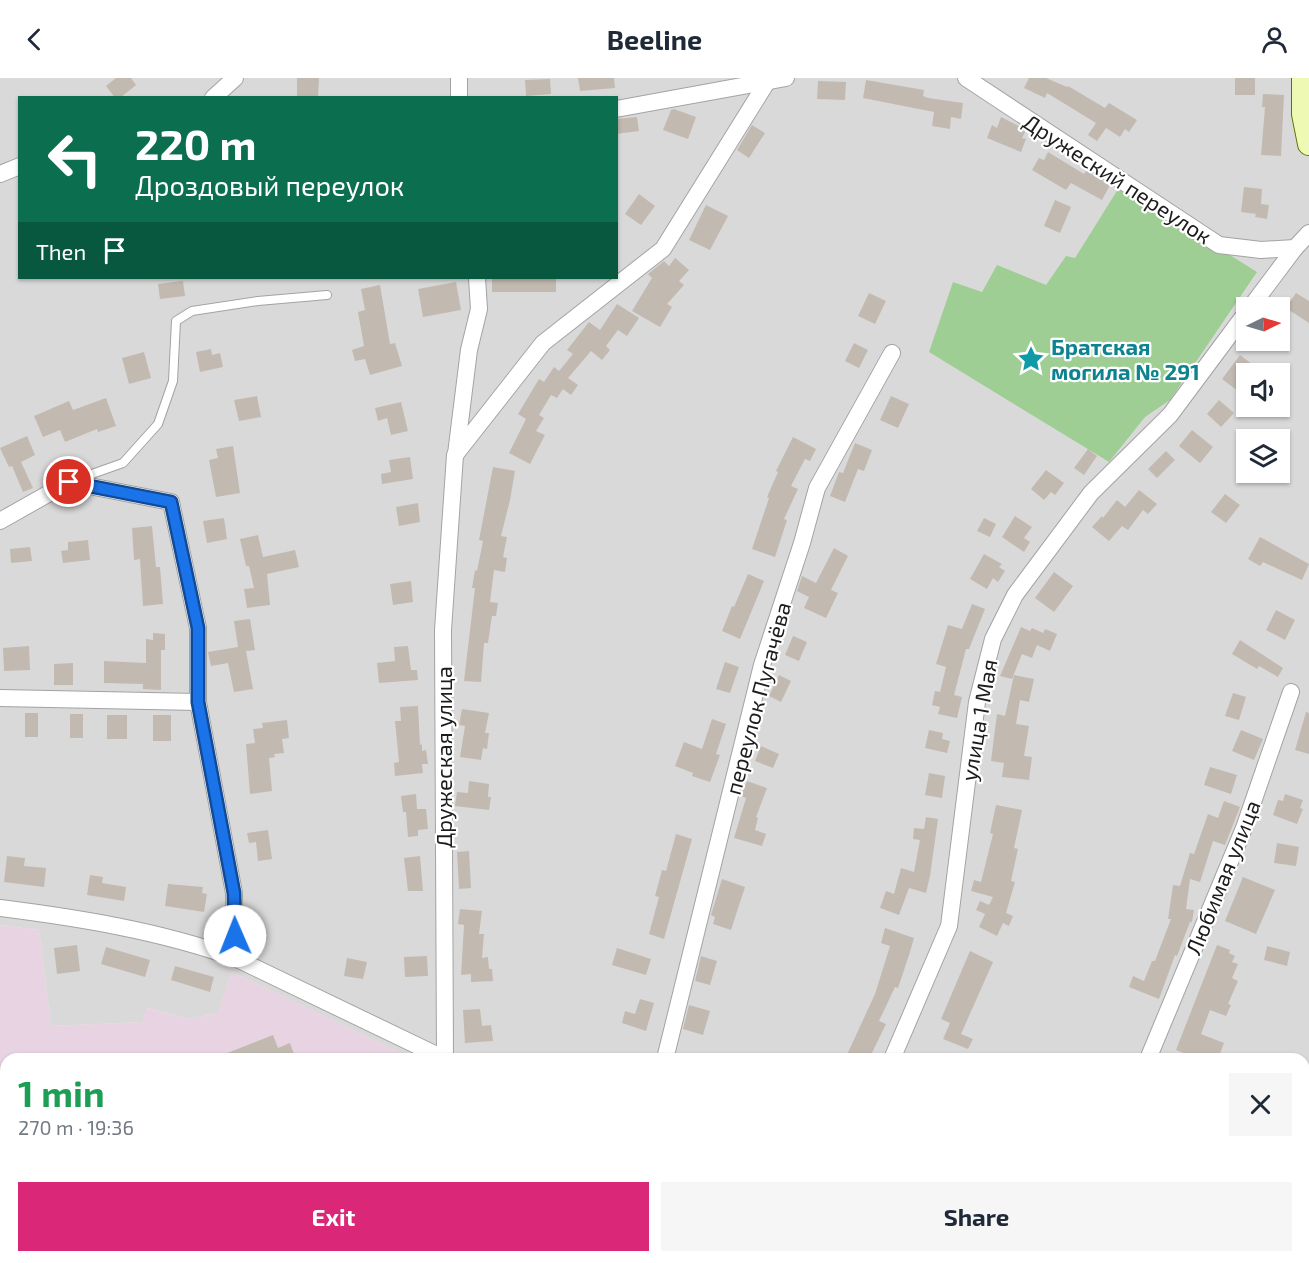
<!DOCTYPE html>
<html lang="en">
<head>
<meta charset="utf-8">
<style>
  body { margin:0; font-family:"Exo 2",sans-serif; background:#f6f6f7; color:#1f2937; height:100vh; display:flex; flex-direction:column; font-size:22px; white-space:nowrap }
  * { box-sizing:border-box; margin:0 }
  p { font-size:20px; color:#747a83 }
  .icon { flex:none; width:33px; height:33px; fill:none; stroke:currentColor; stroke-width:2; stroke-linecap:round; stroke-linejoin:round }
  .map { position:relative; flex:1; overflow:hidden }
  .panel { position:absolute; left:0px; top:975px; width:1310px; height:210px; display:flex; flex-direction:column; background:#fff; border-radius:18px 18px 0 0; box-shadow:0 2px 4px #0004 }
  .panel>* { flex:none }
  .hud { position:absolute; left:18px; top:18px; width:600px; height:183px; border-radius:0px; box-shadow:0 2px 4px #0004; background:#0b6e4f; color:#fff; overflow:hidden }
  .needle { width:39px; rotate:85deg }
  .controls { position:absolute; left:1236px; top:219px; display:grid; gap:12px }
  .controls a { display:grid; place-items:center; width:54px; height:54px; border-radius:0px; background:#fff; box-shadow:0 2px 4px #0004; font-size:30px }
  .pin { position:absolute; display:grid; place-items:center; width:51px; height:51px; color:#fff; margin:-26px; border:3px solid #fff; border-radius:50%; box-shadow:0 2px 6px #0007 }
  .me { position:absolute; width:66px; margin:-33px; rotate:359deg; stroke-linejoin:round; filter:drop-shadow(0 0 4px #0008) }
  .turn { display:flex; align-items:center; gap:21px; height:126px; padding:0 18px; font-size:27px }
  .turn .icon { width:78px; height:78px; stroke-width:2.5 }
  .turn b { display:block; font-size:42px; line-height:51px }
  .then { display:flex; align-items:center; height:57px; padding:0 18px; background:#0003; gap:12px; font-size:22px }
  .round { display:grid; place-items:center; flex:none; width:63px; height:63px; border-radius:0px; background:#f6f6f7 }
  .summary { display:flex; align-items:center; justify-content:space-between; height:102px; padding:0 18px }
  h1 { font-size:36px; font-weight:700; line-height:45px; color:#1e9e55 }
  .primary-button { display:flex; gap:12px; margin-top:auto; padding:12px 18px }
  .primary-button a { flex:1; height:69px; border-radius:0px; background:#db2777; color:#fff; font-size:24px; font-weight:700; line-height:69px; text-align:center }
  .primary-button a+a { background:#f6f6f7; color:#1f2937 }
  header { display:flex; justify-content:space-between; align-items:center; height:78px; padding:0 18px; background:#fff; font-size:27px; font-weight:700 }
  .map>svg:first-child { display:block }
</style>
</head>
<body>
<header><svg class="icon" aria-label="back" viewBox="0 0 24 24"><path d="M15 5l-7 7 7 7"/></svg>Beeline<svg class="icon" aria-label="person" viewBox="0 0 24 24"><circle cx="12" cy="8" r="4"/><path d="M4 21q1-7 8-7t8 7"/></svg></header>
<div class="map">
<svg width="1309" height="1185" viewBox="0 0 1309 1185">
  <rect width="100%" height="100%" fill="#eeebe1"/>
  <path fill="#dad9d9" fill-rule="evenodd" d="M0,0H1309V1185H390L394,1179H1304V981H414L232,894L218,935L189,941L147,930L143,944L51,948L39,852L0,847ZM20,20H616V200H20ZM1246,230H1280V262H1246ZM1246,296H1280V328H1246ZM1246,362H1280V394H1246Z"/>
  <path fill="#e7d3e1" d="M0,847L39,852L51,948L143,944L146,930L189,941L218,935L232,894L414,981H6V1179H394L390,1185H0Z"/>
  <path fill="#9fce95" d="M1120,108L1257,194L1170,322L1145,339L1109,384L929,274L953,204L982,214L997,187L1046,207L1066,178L1075,180Z"/>
  <g fill="#c2bab1">
    <path d="M116,0H131L136,7L120,20H115L106,8Z"/>
    <path d="M297,0H319L318,20L297,19Z"/>
    <path d="M578,0H614L615,10L580,13Z"/>
    <path d="M1029,0H1046L1067,9L1068,8L1105,30L1109,25L1137,42L1129,54L1125,51L1120,59L1106,50L1097,63L1088,57L1096,45L1047,15L1045,20L1024,10Z"/>
    <rect x="1235" y="0" width="20" height="17"/>
    <path d="M550,1L551,16L526,18L525,2Z"/>
    <path d="M866,2L924,12L923,18L928,20L963,25L961,41L951,39L950,51L932,48L934,34L863,20Z"/>
    <path d="M818,3L846,4L845,22L817,21Z"/>
    <path d="M1263,16L1284,17L1281,78L1261,77L1265,29H1262Z"/>
    <path d="M674,31L696,39L688,61L663,52L671,32Z"/>
    <path d="M637,39L639,53L616,56V41Z"/>
    <path d="M1001,39L1026,52L1022,60L1026,61L1021,74L987,60L992,47L997,50Z"/>
    <path d="M752,47L765,55L749,80L737,72Z"/>
    <path d="M1048,74L1084,96L1086,93L1110,107L1102,122L1071,105L1066,112L1032,92L1039,80L1044,82Z"/>
    <path d="M1244,109L1262,111L1261,126L1269,127L1267,141L1255,139L1256,136L1241,134Z"/>
    <path d="M639,116L655,128L641,147L625,136Z"/>
    <path d="M1055,122L1071,129L1060,155L1044,148Z"/>
    <path d="M706,127L728,138L710,172L689,162Z"/>
    <path d="M675,180L689,192L679,203L684,207L667,226L672,229L660,249L632,233L652,200L648,196L664,183L669,188Z"/>
    <rect x="492" y="200" width="64" height="14"/>
    <path d="M183,203L185,218L160,221L158,206Z"/>
    <path d="M456,204L461,232L423,239L418,211Z"/>
    <path d="M380,207L390,266L395,265L402,288L370,297L365,281L355,283L352,272L364,268L358,234L365,232L361,211Z"/>
    <path d="M869,215L886,223L875,246L858,238Z"/>
    <path d="M1296,215L1309,223V245L1286,230Z"/>
    <path d="M617,226L639,240L627,258L618,252L606,268L610,272L602,282L591,273L568,300L578,307L571,317L563,311L557,320L551,317L539,337L544,340L536,353L545,357L530,386L509,375L526,341L518,336L539,301L544,304L554,289L559,293L573,276L567,272L589,244L600,252Z"/>
    <path d="M854,265L868,272L859,290L845,283Z"/>
    <path d="M211,271L212,277L220,275L223,289L200,294L196,274Z"/>
    <path d="M144,274L151,300L129,306L122,280Z"/>
    <path d="M1240,277L1252,286L1246,294V319L1222,301Z"/>
    <path d="M257,318L261,339L239,343L234,322Z"/>
    <path d="M891,318L909,326L898,350L880,342Z"/>
    <path d="M106,320L116,348L98,354L97,351L65,364L60,352L43,359L34,338L69,323L73,332Z"/>
    <path d="M1219,322L1234,335L1221,349L1207,336Z"/>
    <path d="M401,324L408,353L391,357L387,340L378,343L375,330Z"/>
    <path d="M1192,352L1213,369L1200,385L1179,368Z"/>
    <path d="M27,358L35,377L21,384L33,410L23,414L12,388L9,389L0,370Z"/>
    <path d="M793,359L816,371L810,383L805,381L791,408L798,411L784,441L787,442L775,479L752,471L769,420L767,419L778,394L776,393Z"/>
    <path d="M855,365L872,372L864,393L858,391L845,424L830,418L839,394L843,395Z"/>
    <path d="M233,368L240,415L216,419L209,382L218,380L216,371Z"/>
    <path d="M1088,371L1097,378L1084,397L1074,390Z"/>
    <path d="M1166,373L1175,382L1157,400L1148,391Z"/>
    <path d="M410,379L413,401L382,406L381,396L391,394L389,382Z"/>
    <path d="M493,389L515,393L510,422L501,458L507,459L503,479L507,480L505,494L494,492L490,524L498,525L496,538H492L488,565H484L481,604L464,603L475,510H472L475,492L477,493L483,463L479,462Z"/>
    <path d="M1046,392L1064,405L1055,417L1051,414L1044,422L1031,411Z"/>
    <path d="M1139,412L1157,426L1148,436L1143,432L1128,452L1122,448L1109,463L1092,449L1102,438L1103,440L1117,422L1125,429Z"/>
    <path d="M1225,416L1240,427L1226,445L1211,434Z"/>
    <path d="M418,425L420,444L399,448L396,429Z"/>
    <path d="M1015,438L1032,449L1024,460L1030,464L1024,474L1002,459Z"/>
    <path d="M224,440L227,461L207,465L203,443Z"/>
    <path d="M984,440L996,446L990,459L977,453Z"/>
    <path d="M152,448L156,489H160L163,526L143,528L140,481L134,482L132,450Z"/>
    <path d="M258,457L263,479L295,472L299,489L267,496L270,527L247,530L244,511L254,510L249,488H246L240,461Z"/>
    <path d="M1260,459L1309,486L1302,502L1263,484L1260,488L1248,481Z"/>
    <path d="M88,462L90,482L63,485L61,473L68,472V464Z"/>
    <path d="M30,469L32,483L11,485L10,471Z"/>
    <path d="M834,470L848,478L831,512L838,515L826,540L804,530L809,519L797,513L802,498L816,505Z"/>
    <path d="M984,476L1002,486L999,489L1005,493L998,504L993,500L987,511L970,501Z"/>
    <path d="M1054,494L1073,508L1054,534L1035,520Z"/>
    <path d="M748,496L764,503L740,561L722,553L732,528L734,529Z"/>
    <path d="M411,503L413,524L393,527L390,506Z"/>
    <path d="M972,526L985,531L969,571H966L954,617L962,619L957,640L938,636L940,629L932,627L935,613L940,614L946,589L936,586L948,547L962,551Z"/>
    <path d="M1276,532L1295,542L1285,562L1266,552Z"/>
    <path d="M250,541L255,572L246,573L253,611L234,614L228,585L211,588L208,574L238,569L234,543Z"/>
    <path d="M1021,549L1030,553L1032,550L1043,555L1045,551L1057,556L1050,573L1037,567L1032,580L1022,576L1012,601L1000,598Z"/>
    <path d="M153,555L165,556V572H161V612L143,611V606L104,605V583L146,585V561L153,562Z"/>
    <path d="M793,558L807,564L799,583L785,577Z"/>
    <path d="M1240,562L1283,590L1278,599L1259,588L1257,591L1232,576Z"/>
    <path d="M29,568L30,592L4,593L3,570Z"/>
    <path d="M408,568L411,592H417L418,602L379,605L377,585L395,583L394,569Z"/>
    <path d="M725,584L739,589L730,615L716,611Z"/>
    <path d="M73,585V607H54V586Z"/>
    <path d="M779,597L791,603L781,624L769,618Z"/>
    <path d="M1014,597L1034,601L1029,624L1020,622L1016,646L1029,648L1024,678L1032,679L1029,702L1002,699L1004,685L991,683L997,636L1005,638Z"/>
    <path d="M1233,615L1246,619L1239,642L1225,638Z"/>
    <path d="M418,628L420,667L422,666V673L426,672L428,686H422L423,695L395,698L394,685L399,684L395,643H401L400,629Z"/>
    <path d="M462,631L489,635L485,655H489L487,671L483,670L481,682L460,679L465,648L459,647Z"/>
    <path d="M1306,634L1309,635V676L1295,672Z"/>
    <rect x="25" y="635" width="13" height="24"/>
    <rect x="70" y="636" width="13" height="24"/>
    <rect x="107" y="637" width="20" height="24"/>
    <rect x="153" y="637" width="18" height="26"/>
    <path d="M712,641L726,646L716,676L720,677L710,704L692,698L693,695L675,688L684,664L702,671Z"/>
    <path d="M287,642L289,660L282,661L284,675L274,676L275,679L269,680L272,713L250,716L246,666L255,665L253,651L263,650L262,645Z"/>
    <path d="M929,652L943,655L942,661L950,663L947,675L925,670Z"/>
    <path d="M1241,652L1263,661L1254,682L1232,673Z"/>
    <path d="M761,668L779,676L773,690L755,683Z"/>
    <path d="M1210,689L1237,697L1231,716L1204,707Z"/>
    <path d="M929,695L945,698L942,720L925,717Z"/>
    <path d="M469,703L489,706L488,719H491L489,732L455,728L457,714L468,715Z"/>
    <path d="M747,703L767,710L756,739L758,740L755,752L766,756L762,768L734,760L746,720L741,718Z"/>
    <path d="M416,716L417,731H426L428,751L418,752V758L408,759L406,734H403L401,718Z"/>
    <path d="M1285,716L1303,722L1300,730L1303,731L1297,746L1273,737L1278,722L1283,723Z"/>
    <path d="M1224,723L1240,729L1225,767L1213,763L1200,804L1190,801L1186,831L1194,832L1192,844H1190L1177,878L1175,877L1159,921L1129,909L1133,898L1144,903L1152,883H1155L1171,841H1168L1173,807L1180,808L1190,775L1194,776L1208,736L1218,740Z"/>
    <path d="M996,727L1022,732L1014,770L1018,771L1011,803L1015,804L1006,835L1013,838L1009,848L1003,845L997,858L979,849L985,836L976,832L980,823L989,827L993,819L971,813L974,802L981,804L993,756L990,755Z"/>
    <path d="M926,739L938,741L930,798L926,815L909,810L899,837L880,830L886,813L894,816L901,790L914,794L920,762L913,761L914,750L924,751Z"/>
    <path d="M268,752L272,781L258,783L256,764L249,765L247,755Z"/>
    <path d="M676,756L692,761L664,861L649,856L659,819L655,818L662,792L666,793Z"/>
    <path d="M1277,765L1299,769L1296,788L1274,785Z"/>
    <path d="M469,773L471,810L459,811L457,774Z"/>
    <path d="M7,778L25,780L24,788L46,790L44,809L4,804Z"/>
    <path d="M420,778L423,813H408L404,780Z"/>
    <path d="M90,797L103,799L102,805L126,809L124,823L87,817Z"/>
    <path d="M1243,799L1275,812L1256,856L1225,843Z"/>
    <path d="M722,801L745,809L731,852L713,846L715,839L711,837Z"/>
    <path d="M168,806L203,809L202,815L207,816L204,834L165,828Z"/>
    <path d="M460,831L482,833L479,856H484L482,880L488,879L489,891H492L493,903L471,904V896L461,897L464,847L458,846Z"/>
    <path d="M885,850L914,860L910,874L898,910L895,909L879,943L886,946L869,981H845L875,916L890,868L881,865Z"/>
    <path d="M77,867L80,893L57,896L54,870Z"/>
    <path d="M1217,867L1230,872L1229,875L1235,878L1232,884L1238,886L1232,900L1238,903L1228,926L1231,927L1226,938L1210,932L1201,956L1224,965L1218,981H1199L1176,972Z"/>
    <path d="M1267,868L1290,874L1287,888L1264,882Z"/>
    <path d="M106,869L150,882L145,899L101,886Z"/>
    <path d="M617,870L651,881L646,897L612,887Z"/>
    <path d="M970,873L993,884L961,956L973,961L968,971L943,961L950,945L941,941Z"/>
    <path d="M427,878L428,898L405,899L404,879Z"/>
    <path d="M701,878L717,883L710,907L695,903Z"/>
    <path d="M347,880L367,884L363,901L344,898Z"/>
    <path d="M175,888L214,899L210,914L171,902Z"/>
    <path d="M640,921L654,925L646,953L622,945L625,933L635,936Z"/>
    <path d="M689,927L710,933L703,957L683,951Z"/>
    <path d="M480,931L482,948L491,947L493,963L465,965L463,932Z"/>
    <path d="M273,957L278,970L290,965L295,979L289,981H212Z"/>
  </g>
  <g fill="none" stroke-linecap="round" stroke-linejoin="round">
    <defs>
      <g id="lane">
        <path d="M75,402L123,385L158,346L173,303L176,243L192,233L258,223L327,217"/>
        <path d="M0,1101L6,1098"/>
        <path d="M0,1131L6,1129"/>
        <path d="M174,1179L176,1185"/>
        <path d="M243,1185L262,1179"/>
      </g>
      <g id="street">
        <path d="M966,0L1219,167L1261,172L1295,170L1309,155"/>
        <path d="M213,20L235,0"/>
        <path d="M459,20V0"/>
        <path d="M616,31L786,0"/>
        <path d="M0,96L20,88"/>
        <path d="M1250,230L1295,170"/>
        <path d="M456,376L469,272L479,231L477,200"/>
        <path d="M0,443L69,404L171,424L198,550V624L234,815L235,880"/>
        <path d="M0,620L198,624"/>
        <path d="M0,830C79,840 160,853 235,880L445,981"/>
        <path d="M445,981L443,552L455,377L543,265L663,171L767,4"/>
        <path d="M665,981L762,587L802,465L817,410L892,275"/>
        <path d="M892,981L949,848L977,624L993,561L1015,517L1091,415L1170,337L1246,235"/>
        <path d="M1148,981L1244,750L1291,614"/>
        <path d="M995,1179L1005,1185"/>
        <path d="M414,1185L418,1179"/>
        <path d="M770,1185L774,1179"/>
        <path d="M1063,1185L1066,1179"/>
      </g>
      <path id="secondary" d="M1303,0V36L1309,66"/>
    </defs>
    <use href="#lane" stroke="#a3a3a3" stroke-width="10"/>
    <use href="#street" stroke="#a3a3a3" stroke-width="18"/>
    <use href="#secondary" stroke="#5a7303" stroke-width="24"/>
    <use href="#lane" stroke="#fff" stroke-width="8"/>
    <use href="#street" stroke="#fff" stroke-width="16"/>
    <use href="#secondary" stroke="#eefab3" stroke-width="22"/>
  </g>
  <g fill="none" stroke-linecap="round" stroke-linejoin="round">
    <defs>
      <path id="route" d="M69,404L171,424L198,550V624L234,815L235,858"/>
    </defs>
    <use href="#route" stroke="#114b97" stroke-width="15"/>
    <use href="#route" stroke="#1a73e8" stroke-width="10"/>
  </g>
  <defs>
    <symbol id="sight-bare" viewBox="-9 -9 18 18"><path d="M0-6L1.8-2.2L6-1.7L2.9 1.2L3.7 5.4L0 3.3L-3.7 5.4L-2.9 1.2L-6-1.7L-1.8-2.2Z" fill="#0f9aa8" stroke="#fff" stroke-width="2.5" paint-order="stroke"/></symbol>
  </defs>
  <g fill-rule="evenodd">
    <use href="#sight-bare" x="1012" y="262" width="38" height="38"/>
  </g>
  <g text-anchor="middle" dominant-baseline="central" stroke-width="4.5" stroke-linejoin="round" paint-order="stroke">
    <g font-size="22" fill="#1c1c1c" stroke="#fff">
      <text transform="translate(1118 100) rotate(33)">Дружеский переулок</text>
      <text transform="translate(757 620) rotate(-75)">переулок Пугачёва</text>
      <text transform="translate(978 642) rotate(-80)">улица 1 Мая</text>
      <text transform="translate(443 679) rotate(-90)">Дружеская улица</text>
      <text transform="translate(1222 799) rotate(-68)">Любимая улица</text>
    </g>
    <g font-size="22" font-weight="bold" fill="#0d838f" stroke="#fff" text-anchor="start">
      <text x="1051" y="268">Братская<tspan x="1051" dy="25">могила № 291</tspan></text>
    </g>
  </g>
</svg>
<div class="controls">
<a><svg class="needle" viewBox="-14 -14 28 28"><path d="M0-13l5 13h-10z" fill="#e53935"/><path d="M0 13l5-13h-10z" fill="#747a83"/></svg></a>
<a><svg class="icon" aria-label="sound" viewBox="0 0 24 24"><path d="M4 9h4l5-4v14l-5-4H4zM17 9q2 3 0 6"/></svg></a>
<a><svg class="icon" aria-label="layers" viewBox="0 0 24 24"><path d="M12 4l9 5-9 5-9-5zM3 14l9 5 9-5"/></svg></a>
</div>
<div class="pin" style="left:69px;top:404px;background:#d93025"><svg class="icon" aria-label="arrive" viewBox="0 0 24 24"><path d="M6 21V4h12l-3 4 3 4H6"/></svg></div>
<svg class="me" style="left:235px;top:858px" viewBox="-20 -20 40 40"><circle r="19" fill="#fff"/><path d="M0-13L10 11 0 6-10 11z" fill="#1a73e8"/></svg>
<div class="hud">
<div class="turn"><svg class="icon" aria-label="left" viewBox="0 0 24 24"><path d="M17 20v-9H6M10 6l-5 5 5 5"/></svg><div><b>220 m</b>Дроздовый переулок</div></div>
<div class="then">Then<svg class="icon" aria-label="arrive" viewBox="0 0 24 24"><path d="M6 21V4h12l-3 4 3 4H6"/></svg></div>
</div>
<section class="panel">
<div class="summary"><div><h1>1 min</h1><p>270 m · 19:36</p></div><a class="round"><svg class="icon" aria-label="close" viewBox="0 0 24 24"><path d="M6 6l12 12M18 6L6 18"/></svg></a></div>
<div class="primary-button"><a>Exit</a><a>Share</a></div>
</section>
</div>
</body>
</html>
